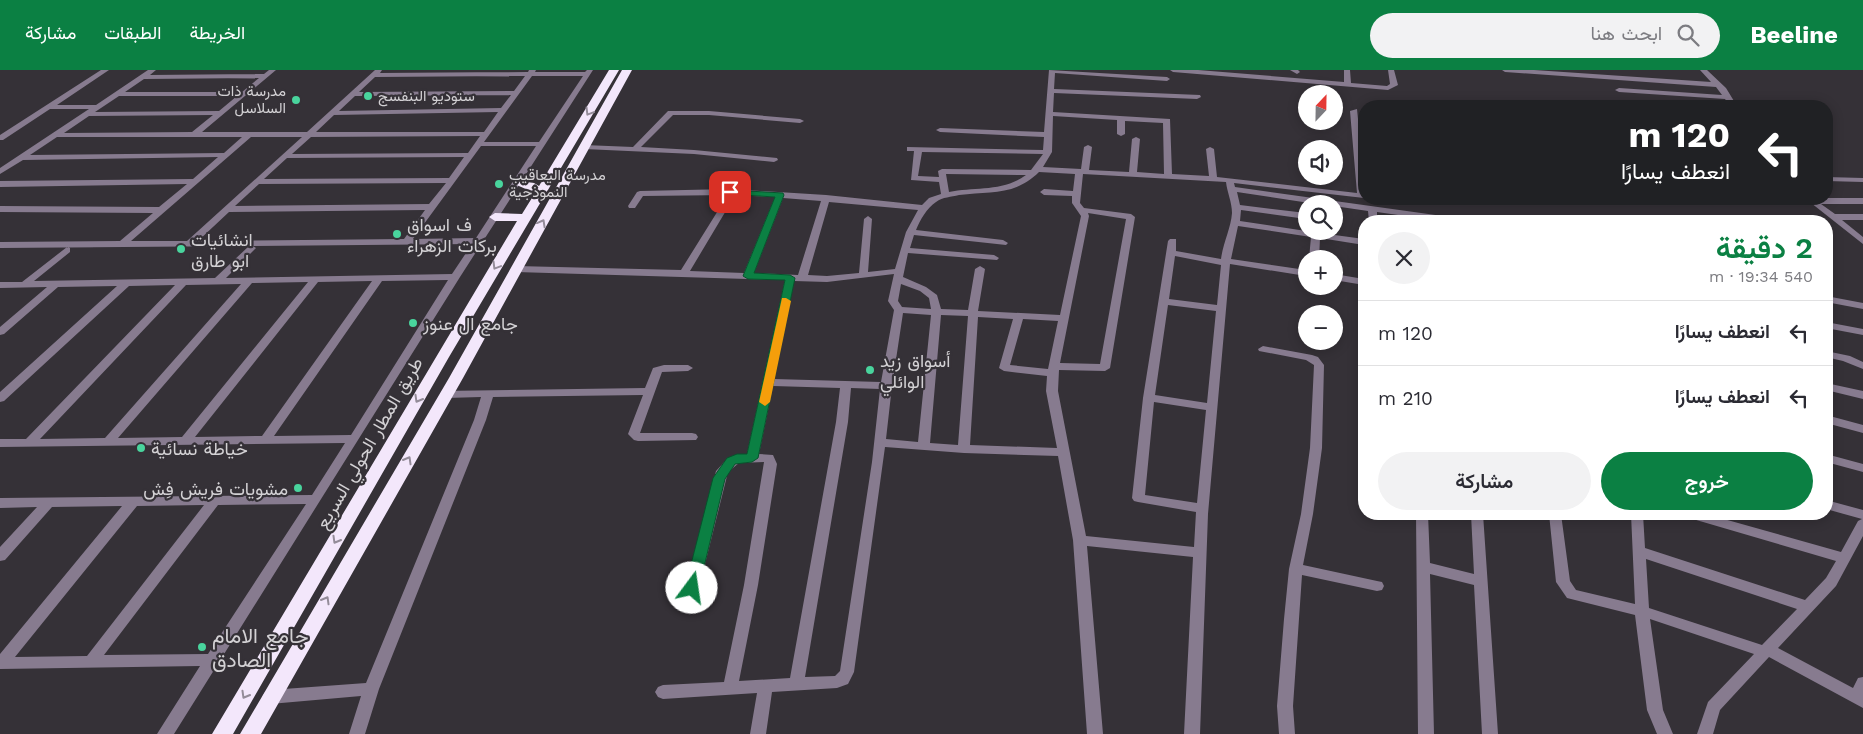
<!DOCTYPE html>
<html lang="ar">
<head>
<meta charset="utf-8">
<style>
  body { margin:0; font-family:"Work Sans",Vazirmatn,sans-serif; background:#f2f2f3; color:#2b2b33; direction:rtl; height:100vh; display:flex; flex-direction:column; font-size:19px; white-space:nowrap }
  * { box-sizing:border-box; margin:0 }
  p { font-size:16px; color:#7c7c81 }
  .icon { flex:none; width:28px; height:28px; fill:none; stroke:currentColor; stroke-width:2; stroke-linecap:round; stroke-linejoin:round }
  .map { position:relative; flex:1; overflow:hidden; direction:ltr }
  .drawer { position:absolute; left:1358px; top:145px; width:475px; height:305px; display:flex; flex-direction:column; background:#fff; border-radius:20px; box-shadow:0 2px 12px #0003; direction:rtl }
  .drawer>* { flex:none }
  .hud { position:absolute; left:1358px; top:30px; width:475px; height:105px; border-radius:20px; box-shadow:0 2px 12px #0003; direction:rtl; background:#202124; color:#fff; overflow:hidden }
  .needle { width:32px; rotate:22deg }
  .tools { position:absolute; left:1298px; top:15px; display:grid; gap:10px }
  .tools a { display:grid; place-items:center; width:45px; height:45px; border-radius:50%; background:#fff; box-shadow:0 2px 12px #0003; font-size:25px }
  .pin { position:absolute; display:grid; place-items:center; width:42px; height:42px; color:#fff; margin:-21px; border-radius:10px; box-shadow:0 2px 8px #0006 }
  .me { position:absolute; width:55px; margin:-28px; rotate:14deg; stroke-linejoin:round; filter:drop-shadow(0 0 4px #0008) }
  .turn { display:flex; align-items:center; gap:18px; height:105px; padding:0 20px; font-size:22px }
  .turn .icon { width:65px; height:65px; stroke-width:2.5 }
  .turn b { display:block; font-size:35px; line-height:42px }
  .round { display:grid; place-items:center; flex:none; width:52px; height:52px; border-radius:26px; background:#f2f2f3 }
  .headline { display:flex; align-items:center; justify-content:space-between; height:85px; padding:0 20px }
  h1 { font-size:30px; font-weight:600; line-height:38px; color:#0b8043 }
  .action { display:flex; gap:10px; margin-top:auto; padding:10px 20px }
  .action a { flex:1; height:58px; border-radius:30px; background:#0b8043; color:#fff; font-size:20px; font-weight:600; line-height:58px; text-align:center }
  .action a+a { background:#f2f2f3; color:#2b2b33 }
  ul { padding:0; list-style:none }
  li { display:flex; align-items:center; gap:15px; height:65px; padding:0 20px; border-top:1px solid #e1e1e2 }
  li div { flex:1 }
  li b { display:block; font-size:19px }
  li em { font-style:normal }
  header { display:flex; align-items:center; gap:30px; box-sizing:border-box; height:70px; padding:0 25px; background:#0b8043; color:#fff }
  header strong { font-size:24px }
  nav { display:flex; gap:28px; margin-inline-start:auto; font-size:18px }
  .search { width:350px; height:45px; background:#f2f2f3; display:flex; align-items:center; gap:12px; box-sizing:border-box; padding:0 18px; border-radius:28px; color:#7c7c81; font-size:19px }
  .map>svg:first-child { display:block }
</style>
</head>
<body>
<header>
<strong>Beeline</strong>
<div class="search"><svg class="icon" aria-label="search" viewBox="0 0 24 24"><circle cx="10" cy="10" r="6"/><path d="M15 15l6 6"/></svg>ابحث هنا</div>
<nav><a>الخريطة</a><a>الطبقات</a><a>مشاركة</a></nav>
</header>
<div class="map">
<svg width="1863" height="664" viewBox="0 0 1863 664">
  <rect width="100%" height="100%" fill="#353137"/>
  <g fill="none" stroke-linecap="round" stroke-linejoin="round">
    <g fill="#877b8f" fill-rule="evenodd">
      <path d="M101,0H109L57,35H96L148,0H156L150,5L264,4L269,0H276L202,62H307L375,0H382L380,3L528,2L529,0H536L535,2H585L587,0H593L460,207L174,664H157L200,596L0,599V584L122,436L52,437L5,490L0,491V477L37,437L0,438V428L312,425L345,373L0,377V369H26L175,215L129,216L4,331L0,332V322L117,216L58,217L4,264L0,265V257L47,217L0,218V212H22L67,177L70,178V182L34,211L215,208L249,176L0,178V172L120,171L153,143L0,142V136L159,137L187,114L0,117V111L193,109L218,87L23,90L0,104V98L89,39H50L3,70H0V65ZM525,6L514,21L359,22L375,7ZM532,6H583L539,72H484ZM259,8L242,22H125L144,9ZM511,25L501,38L339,41L355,26ZM119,26H237L219,41L95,42ZM498,42L484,62H316L334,45ZM213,45L192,62L64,63L89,46ZM480,66L468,83L292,84L311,67ZM57,67H242L224,83L30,85ZM251,67H302L187,171H131ZM481,76H536L476,168L413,169ZM464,87L449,108L264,109L287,88ZM446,113L429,134L235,136L259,114ZM425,140L404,169L198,171L229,142ZM472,174L452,204L226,208L256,178L253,176ZM448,210L351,365L274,366L382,211ZM372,211L262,366L195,367L318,212ZM308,212L182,367L118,368L252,213ZM241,214L105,368L40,369L186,215ZM306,434L208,584L104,585L218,435ZM204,435L87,586L15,587L137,436Z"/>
      <path d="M1049,0L1167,7L1170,9L1167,11L1055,3L1054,19L1200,25L1201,27L1197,29L1054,23L1053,42L1170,49L1172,104L1209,106L1206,79L1210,77L1214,79L1217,107L1357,123L1350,41L1357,39L1364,109V128L1234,113L1235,117L1457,148L1461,151H1440L1377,142V151H1369L1368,141L1334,136V134H1316L1237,122L1240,135L1306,143V149L1241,140L1240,151L1306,161H1320V163L1364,169V175L1320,168L1319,189H1309L1311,167L1238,156L1231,189L1306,200V206L1230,194L1208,444L1200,664H1184L1193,487L1087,476L1103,664H1087L1073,470L1058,386L964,383L885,377L854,602L848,614L837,618L772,622L766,664H750L757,623L663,629L658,627L655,622L658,617L663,615L724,612L744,515L764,392L739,393L728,402L699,518L697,522L692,523L687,522L685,518L716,401L727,389L747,384L785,210L516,202L511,199L516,196L681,200L719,139L723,136L727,139L690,201L744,203L775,127L730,125L643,126L635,138H629L628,136L637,122L640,121L730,119L826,125L922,135L929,128L941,124L939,112L911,110L914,81H907V77L1043,80L1044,67L940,62L936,60L940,58L1044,62ZM1053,46L1117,50V64L1121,66L1125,64V51L1163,53L1164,104L1137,102L1140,69L1136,67L1132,69L1129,102L1089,100L1092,77L1088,75L1084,77L1081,99L1043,97L1052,82ZM922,82L1043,84L1031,100L942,99L938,101L939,107L918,106ZM1039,102L1075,104L1073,121L1044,119L1040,122L1044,125L1072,126V133L1081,146L1060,245L978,241L985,199L980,196L975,199L968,240L941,239L937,225L926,217L903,207L908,183L997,190L999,188L994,185L910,178L914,165L1006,175L1008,173L1003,170L916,160C920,150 927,138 936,132C943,127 951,127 959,125C990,121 1015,126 1039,102ZM946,104L1026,105C1004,122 975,117 949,122ZM1083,104L1226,112C1227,122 1232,132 1232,143C1231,158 1223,173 1221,189L1176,181V169H1170L1168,171L1143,328L1132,428L1134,431L1138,432L1196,442L1194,477L1086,466L1058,321L1059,300L1105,301L1110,298L1135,147L1131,144L1084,138L1080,133ZM783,128L821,131L798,205L754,203ZM829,132L918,140L906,162L895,199L868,202L872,149L868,146L864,149L859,203L827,206L808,205ZM1088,143L1126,149L1100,294L1060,293L1089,146ZM1175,186L1221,195L1217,235L1169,229ZM894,204L888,231L894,240L881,312L774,309L794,211L827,212ZM901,214L920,221L929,228L931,239L902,237L898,231ZM1168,235L1216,241L1207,333L1155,325ZM903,243L931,245L918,372L886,369L892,316ZM941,245L968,246L958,375L930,373ZM978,247L1013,249L999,298L1004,301L1047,306L1046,321L1057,378L970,375ZM1023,249L1058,251L1048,299L1010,295ZM773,316L840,318L836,352L790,608L739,611L758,515L777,394L773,385L759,384ZM851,318L880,319L872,392L840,601L835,606L805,607L848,352ZM1154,332L1206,340L1197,433L1145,425Z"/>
      <path d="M1170,0H1198L1344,12V0H1350L1351,13L1387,16L1390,14L1388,0H1394L1398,15L1388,20L1173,2Z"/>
      <path d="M1290,0H1298L1300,2L1297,4Z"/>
      <path d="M1502,0H1534L1711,12L1700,0H1707L1726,18L1737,36H1730L1725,29L1619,22L1615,20L1619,18L1722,25L1716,17L1505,2Z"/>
      <path d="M668,41H709L800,49L804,51L800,53L709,45H673L641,77L694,80L777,88L778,90L774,92L694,84L584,79L580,77L584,75L633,77Z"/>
      <path d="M1826,107L1863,108V112L1826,111Z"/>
      <path d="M1826,128H1863V134H1821L1835,144H1863V150H1842L1863,167V174L1806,129Z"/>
      <path d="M1334,204L1364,209V215L1334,210Z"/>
      <path d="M1826,226L1863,233V239L1826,232Z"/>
      <path d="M1826,252L1863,259V265L1826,258Z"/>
      <path d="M1263,276L1312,285L1318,287L1324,295L1322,378L1313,444L1303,495L1377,511L1382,512L1384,516L1382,520L1377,521L1302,505L1293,636L1295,664H1279L1277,636L1284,549L1289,499L1301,444L1310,378L1314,295L1306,290L1259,281L1258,279Z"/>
      <path d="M1826,281L1850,286L1863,292V299L1843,291L1826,287Z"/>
      <path d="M664,295H688L693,298L688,301L662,302L640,363H692L696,364L698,367L696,370L638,371L634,370L628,364L643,325L493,327L486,350L379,619L365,664H349L361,626L270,634L265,632L262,627L265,622L270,620L366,613L474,350L481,327L446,328L442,327L440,324L442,321L645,318L653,298Z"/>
      <path d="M1826,313L1863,321V329L1826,320Z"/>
      <path d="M1826,345L1863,355V363L1826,353Z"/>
      <path d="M1826,384L1863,394V402L1826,392Z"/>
      <path d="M1826,430L1863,440V466L1836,516L1778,578L1853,618L1858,608L1863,607V638L1769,587L1720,640L1713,664H1697L1708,632L1754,584L1650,549L1663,640L1673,664H1657L1647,640L1635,545L1567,528L1556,512L1549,444H1561L1570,511L1576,520L1635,534L1631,444H1643L1645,478L1805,530L1826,508L1836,491L1686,447L1685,444H1706L1841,482L1858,451L1862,449L1826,439ZM1646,489L1797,539L1762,575L1649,538Z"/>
      <path d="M1416,444H1428L1430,493L1474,504L1471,444H1483L1498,664H1482L1474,515L1430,504L1434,664H1418Z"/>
    </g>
    <g fill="#f3e7fb" fill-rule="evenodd">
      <path d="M609,0H619L449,287L233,664H212L517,151H495L489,147L495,143L522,144L535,123L512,113L518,110L534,113L539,116Z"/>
      <path d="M622,0H632L463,308L261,664H240L449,308Z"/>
    </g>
  </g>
  <defs><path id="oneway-chevron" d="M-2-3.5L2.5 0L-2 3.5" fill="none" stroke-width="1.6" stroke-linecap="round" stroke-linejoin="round" transform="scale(1.25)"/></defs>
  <g stroke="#948c99">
    <use href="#oneway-chevron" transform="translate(589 42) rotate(121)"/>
    <use href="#oneway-chevron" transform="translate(542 153) rotate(-61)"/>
    <use href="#oneway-chevron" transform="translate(496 196) rotate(121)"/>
    <use href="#oneway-chevron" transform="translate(418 329) rotate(120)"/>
    <use href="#oneway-chevron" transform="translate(408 390) rotate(-60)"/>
    <use href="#oneway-chevron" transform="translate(336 470) rotate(120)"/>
    <use href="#oneway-chevron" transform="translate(326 530) rotate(-60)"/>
    <use href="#oneway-chevron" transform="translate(245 625) rotate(120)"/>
  </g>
  <path fill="#0b8043" stroke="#07532c" d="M730,120L783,123L784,125L754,203L790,205L795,208L758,388L752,392L735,394L725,409L699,518L697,522L692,524L687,522L685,518L713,408L727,388L737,384H747L785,210L748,209L743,206L775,127L727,124V121Z"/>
  <path fill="#f59e0b" d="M782,228H786L791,231L770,332L765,336L759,332Z"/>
  <g fill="#49d49d" stroke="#353137" stroke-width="2">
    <circle cx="368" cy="26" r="5"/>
    <circle cx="296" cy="30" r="5"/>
    <circle cx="499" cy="114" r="5"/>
    <circle cx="397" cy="164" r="5"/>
    <circle cx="181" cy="179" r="5"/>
    <circle cx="413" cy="253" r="5"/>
    <circle cx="870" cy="300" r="5"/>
    <circle cx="141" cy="378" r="5"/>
    <circle cx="298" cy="418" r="5"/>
    <circle cx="202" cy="577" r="5"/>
  </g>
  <g text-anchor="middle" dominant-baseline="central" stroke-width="4.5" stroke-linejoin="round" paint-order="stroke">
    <g font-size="15" fill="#d3d1d4" stroke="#353137" text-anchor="start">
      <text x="286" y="21" text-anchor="end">مدرسة ذات<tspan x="286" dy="17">السلاسل</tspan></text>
      <text x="378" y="26">ستوديو البنفسج</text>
      <text x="509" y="105">مدرسة اليعاقيب<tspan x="509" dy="17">النموذجية</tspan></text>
    </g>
    <g font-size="18" fill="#d3d1d4" stroke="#353137" text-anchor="start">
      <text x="407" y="154">ف اسواق<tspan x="407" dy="21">بركات الزهراء</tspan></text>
      <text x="191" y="169">انشائيات<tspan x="191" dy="21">ابو طارق</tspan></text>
      <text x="423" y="253">جامع ال عنوز</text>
      <text x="880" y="290">أسواق زيد<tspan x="880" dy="21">الوائلي</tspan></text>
      <text x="151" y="378">خياطة نسائية</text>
      <text x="288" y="418" text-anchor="end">مشويات فريش فِش</text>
    </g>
    <g font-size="18" fill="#d3d1d4" stroke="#353137">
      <text transform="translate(369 373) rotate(-60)">طريق المطار الحولي السريع</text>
    </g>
    <g font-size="21" fill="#d3d1d4" stroke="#353137" text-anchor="start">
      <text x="212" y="565">جامع الامام<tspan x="212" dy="24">الصادق</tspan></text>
    </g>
  </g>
</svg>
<div class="tools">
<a><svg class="needle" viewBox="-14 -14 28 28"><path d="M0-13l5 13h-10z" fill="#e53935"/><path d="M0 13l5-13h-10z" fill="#7c7c81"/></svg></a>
<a><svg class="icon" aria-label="sound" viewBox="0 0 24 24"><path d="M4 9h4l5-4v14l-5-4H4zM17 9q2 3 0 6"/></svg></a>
<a><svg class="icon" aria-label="search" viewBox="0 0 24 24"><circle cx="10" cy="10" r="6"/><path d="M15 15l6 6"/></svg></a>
<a>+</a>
<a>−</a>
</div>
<div class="pin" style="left:730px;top:122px;background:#d93025"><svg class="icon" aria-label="arrive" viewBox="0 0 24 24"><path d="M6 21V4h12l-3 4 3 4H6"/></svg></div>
<svg class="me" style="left:692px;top:518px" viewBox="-20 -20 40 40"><circle r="19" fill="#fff"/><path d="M0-13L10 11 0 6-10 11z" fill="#0b8043"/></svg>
<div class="hud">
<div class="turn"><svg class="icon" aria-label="left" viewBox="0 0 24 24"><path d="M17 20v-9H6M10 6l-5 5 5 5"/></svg><div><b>120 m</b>انعطف يسارًا</div></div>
</div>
<section class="drawer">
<div class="headline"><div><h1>2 دقيقة</h1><p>540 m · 19:34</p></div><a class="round"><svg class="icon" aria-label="close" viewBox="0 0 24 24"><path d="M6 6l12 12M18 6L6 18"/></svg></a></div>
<ul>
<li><svg class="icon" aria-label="left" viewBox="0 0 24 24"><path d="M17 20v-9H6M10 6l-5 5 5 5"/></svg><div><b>انعطف يسارًا</b></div><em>120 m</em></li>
<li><svg class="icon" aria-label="left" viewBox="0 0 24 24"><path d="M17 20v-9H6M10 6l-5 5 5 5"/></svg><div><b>انعطف يسارًا</b></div><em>210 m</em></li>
</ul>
<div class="action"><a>خروج</a><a>مشاركة</a></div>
</section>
</div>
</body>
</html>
